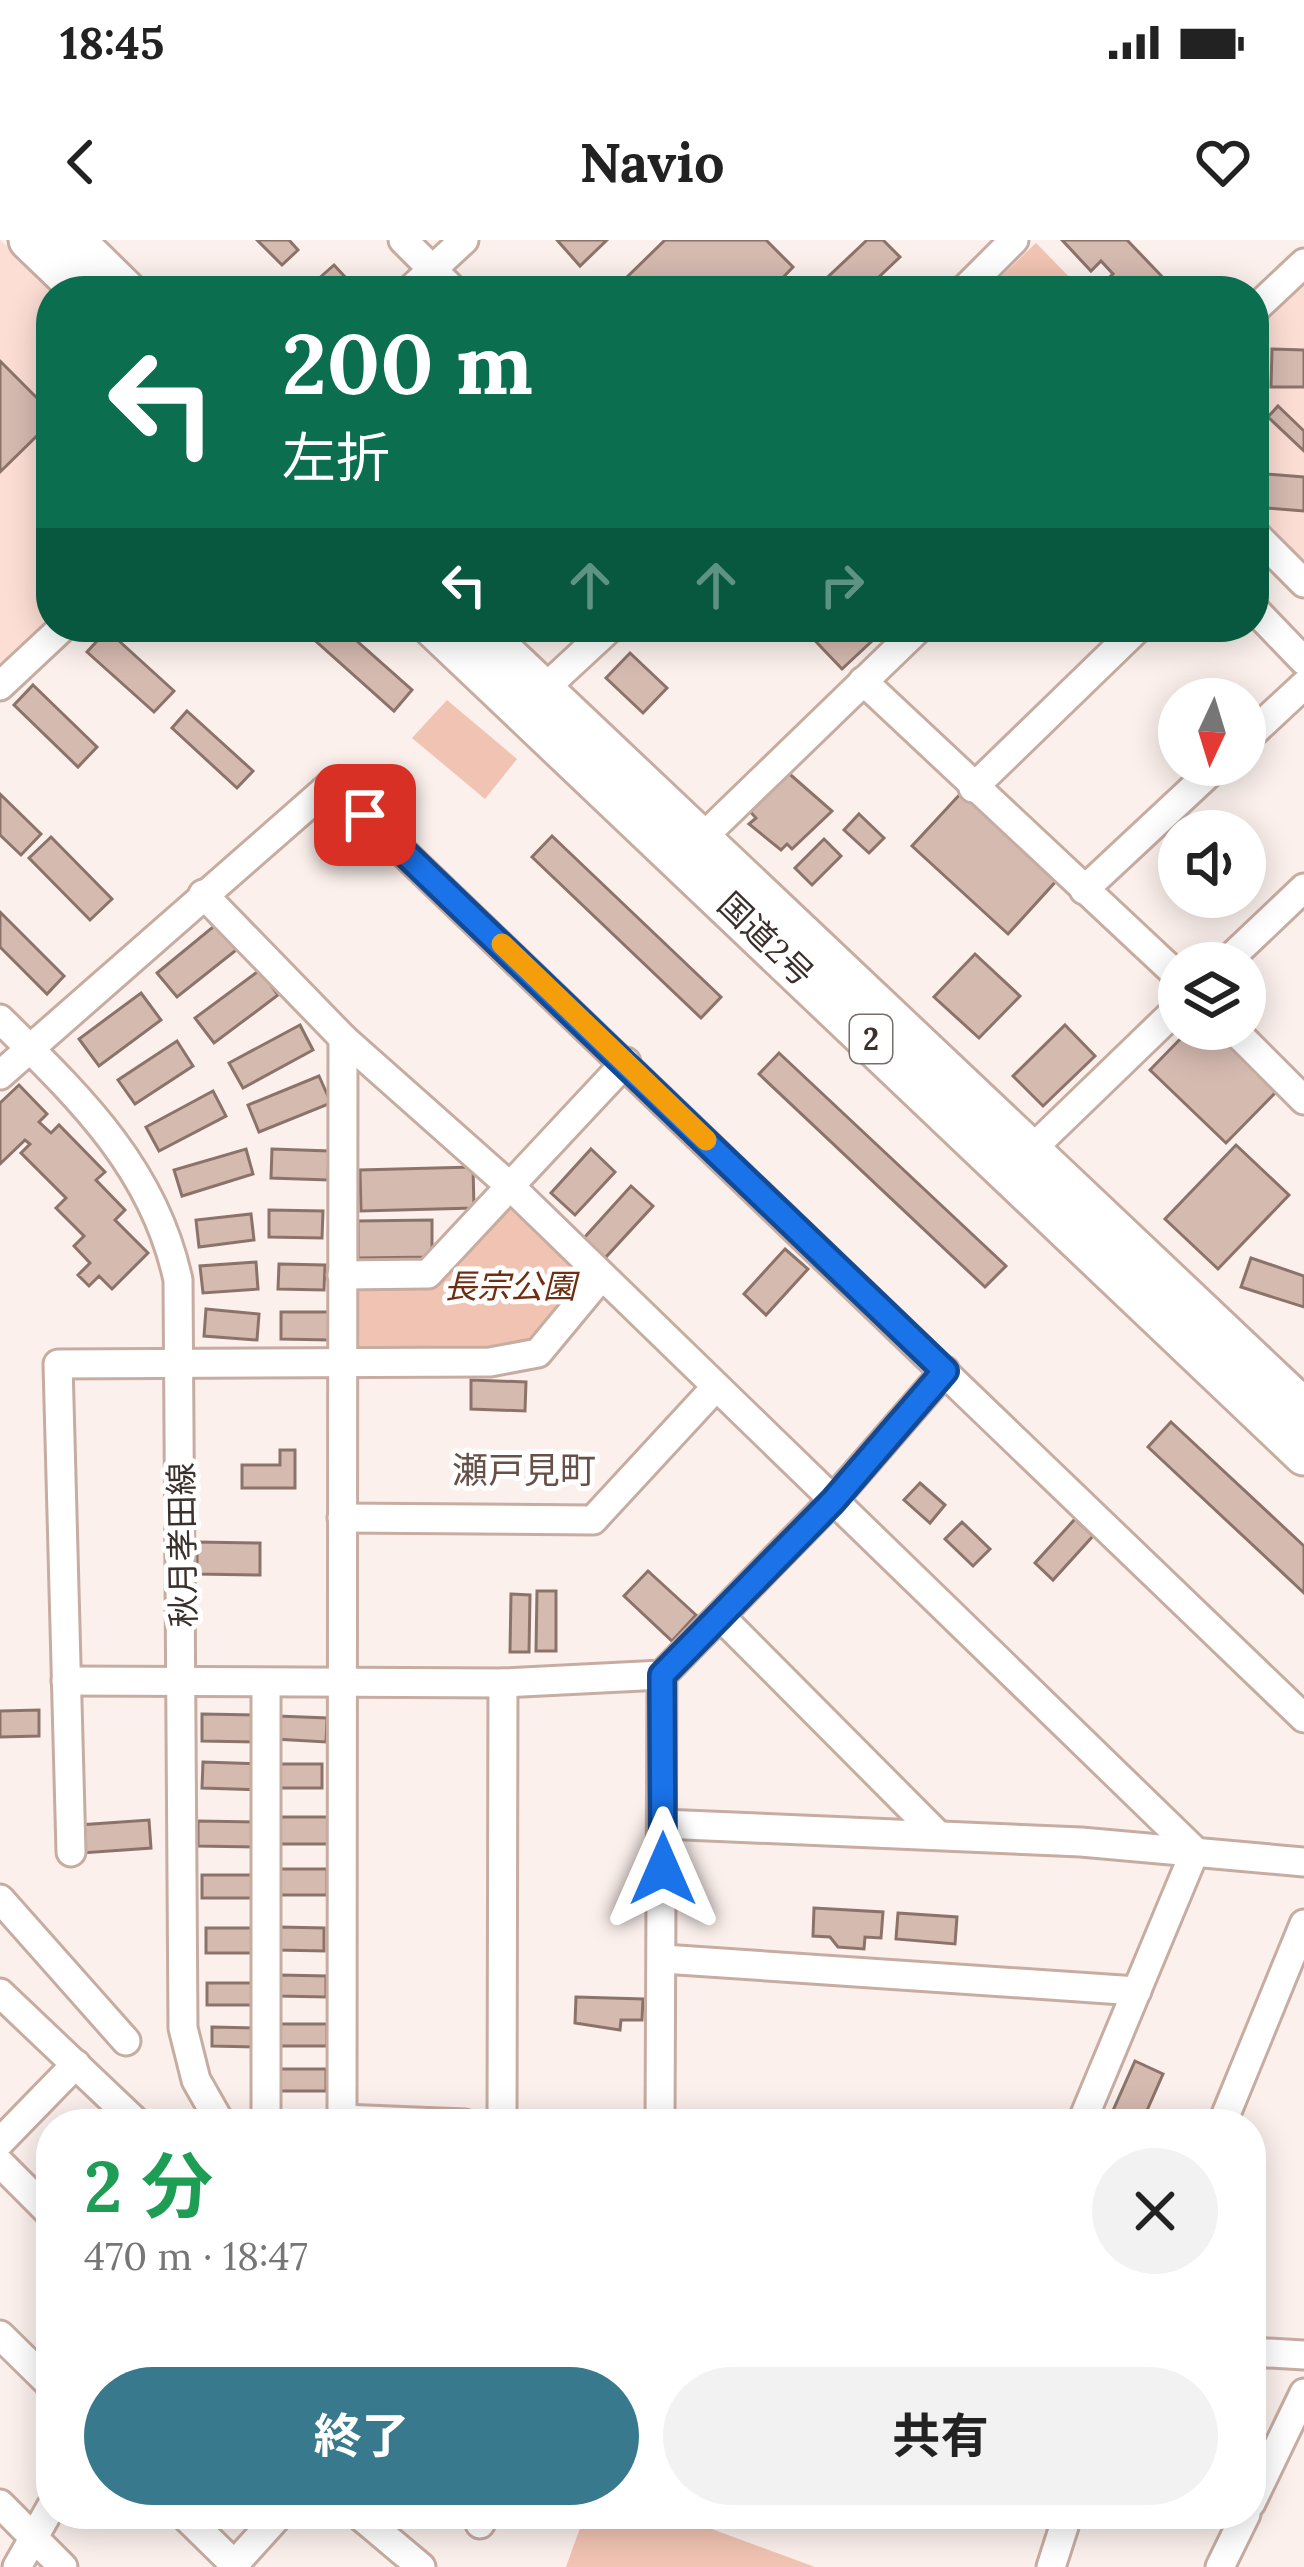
<!DOCTYPE html>
<html lang="ja">
<head>
<meta charset="utf-8">
<style>
  body { margin:0; font-family:Lora,"Noto Sans JP",serif; background:#f2f2f2; color:#222; height:100vh; display:flex; flex-direction:column; font-size:45px; white-space:nowrap }
  * { box-sizing:border-box; margin:0 }
  p { font-size:39px; color:#767676 }
  .icon { flex:none; width:66px; height:66px; fill:none; stroke:currentColor; stroke-width:2; stroke-linecap:round; stroke-linejoin:round }
  .map { position:relative; flex:1; overflow:hidden }
  .drawer { position:absolute; left:36px; top:1869px; width:1230px; height:420px; display:flex; flex-direction:column; background:#fff; border-radius:48px; box-shadow:0 6px 30px #0003 }
  .drawer>* { flex:none }
  .top-card { position:absolute; left:36px; top:36px; width:1233px; height:366px; border-radius:48px; box-shadow:0 6px 30px #0003; background:#0b6e4f; color:#fff; overflow:hidden }
  .needle { width:78px; rotate:184deg }
  .buttons { position:absolute; left:1158px; top:438px; display:grid; gap:24px }
  .buttons a { display:grid; place-items:center; width:108px; height:108px; border-radius:50%; background:#fff; box-shadow:0 6px 30px #0003; font-size:60px }
  .pin { position:absolute; display:grid; place-items:center; width:102px; height:102px; color:#fff; margin:-51px; border-radius:24px; box-shadow:0 6px 18px #0006 }
  .me { position:absolute; width:132px; margin:-66px; rotate:0deg; stroke-linejoin:round; filter:drop-shadow(0 0 9px #0008) }
  .turn { display:flex; align-items:center; gap:42px; height:252px; padding:0 48px; font-size:54px }
  .turn .icon { width:156px; height:156px; stroke-width:2.5 }
  .turn b { display:block; font-size:84px; line-height:102px }
  .lanes { display:flex; align-items:center; height:114px; padding:0 48px; background:#0003; justify-content:center; gap:60px; direction:ltr }
  .lanes .off { opacity:.35 }
  .round { display:grid; place-items:center; flex:none; width:126px; height:126px; border-radius:63px; background:#f2f2f2 }
  .head { display:flex; align-items:center; justify-content:space-between; height:204px; padding:0 48px }
  h1 { font-size:72px; font-weight:700; line-height:90px; color:#1e9e55 }
  .primary-button { display:flex; gap:24px; margin-top:auto; padding:24px 48px }
  .primary-button a { flex:1; height:138px; border-radius:72px; background:#39798d; color:#fff; font-size:48px; font-weight:700; line-height:138px; text-align:center }
  .primary-button a+a { background:#f2f2f2; color:#222 }
  .status { display:flex; justify-content:space-between; align-items:center; height:84px; padding:0 60px; background:#fff; direction:ltr }
  .status svg { height:33px; fill:currentColor }
  header { display:flex; justify-content:space-between; align-items:center; height:156px; padding:0 48px; background:#fff; font-size:54px; font-weight:700 }
  .map>svg:first-child { display:block }
</style>
</head>
<body>
<div class="status"><b>18:45</b><svg viewBox="0 0 49 12"><path d="M0 12V9h3v3zM5 12V6h3v6zM10 12V3h3v9zM15 12V0h3v12zM26 1h20v11H26zM47 4h2v5h-2z"/></svg></div>
<header><svg class="icon" aria-label="back" viewBox="0 0 24 24"><path d="M15 5l-7 7 7 7"/></svg>Navio<svg class="icon" aria-label="heart" viewBox="0 0 24 24"><path d="M12 20l-8-8c-3-5 5-10 8-4 3-6 11-1 8 4z"/></svg></header>
<div class="map">
<svg width="1304" height="2327" viewBox="0 0 1304 2327">
  <rect width="100%" height="100%" fill="#fbf0ec"/>
  <g fill="#fcded4">
    <path d="M0,0L58,51H51V375L0,425Z"/>
    <path d="M1304,28V333L1254,283V75Z"/>
  </g>
  <g fill="#f1c3b2">
    <path d="M1036,3L1083,51L989,48Z"/>
    <path d="M447,460L517,519L485,559L412,498Z"/>
    <path d="M513,961L588,1042L536,1105L503,1113L356,1112L358,1044L425,1045Z"/>
    <path d="M585,2274H671L815,2327H566Z"/>
  </g>
  <g fill="#d5bab0" stroke="#8c736a" stroke-width="3">
    <path d="M257,0H289L298,10L282,25Z"/>
    <path d="M557,0H607L580,26Z"/>
    <path d="M665,0H766L793,27L770,51H637L625,39Z"/>
    <path d="M867,0H883L900,17L864,51H813Z"/>
    <path d="M1062,0H1127L1174,49L1113,51L1104,42L1113,34L1101,21L1091,31Z"/>
    <path d="M334,25L358,51H308L307,49Z"/>
    <path d="M1272,109L1304,110V147H1271Z"/>
    <path d="M0,121L51,172V182L0,232Z"/>
    <path d="M1278,166L1304,191V211L1268,177Z"/>
    <path d="M1255,233L1304,237V271L1254,267Z"/>
    <path d="M300,387H341L412,450L394,471Z"/>
    <path d="M802,387H887L842,429Z"/>
    <path d="M107,390L174,451L154,472L87,412Z"/>
    <path d="M630,413L667,448L643,473L606,438Z"/>
    <path d="M33,445L97,507L78,527L14,465Z"/>
    <path d="M187,471L253,531L237,548L172,488Z"/>
    <path d="M785,530L832,571L792,609L787,604L781,610L749,584L756,578L746,567Z"/>
    <path d="M962,552L1058,639L1008,694L912,606Z"/>
    <path d="M0,554L41,594L21,615L0,595Z"/>
    <path d="M859,574L884,598L869,613L844,590Z"/>
    <path d="M552,596L721,757L701,778L532,617Z"/>
    <path d="M51,597L112,659L90,680L29,618Z"/>
    <path d="M824,599L841,616L812,645L795,628Z"/>
    <path d="M0,672L64,736L47,754L0,707Z"/>
    <path d="M219,682L240,707L177,757L157,733Z"/>
    <path d="M975,714L1020,756L979,798L934,757Z"/>
    <path d="M260,730L278,755L214,803L195,778Z"/>
    <path d="M141,753L161,780L99,826L79,799Z"/>
    <path d="M300,785L313,810L243,848L229,823Z"/>
    <path d="M1065,785L1095,816L1043,866L1013,836Z"/>
    <path d="M1190,789H1219L1280,848L1226,903L1150,830Z"/>
    <path d="M177,801L193,826L135,864L118,840Z"/>
    <path d="M779,813L1006,1026L985,1047L759,834Z"/>
    <path d="M319,836L331,863L259,892L248,865Z"/>
    <path d="M19,845L47,874L39,882L51,893L59,885L105,932L96,940L125,970L115,980L148,1013L112,1049L99,1036L89,1046L78,1035L90,1023L74,1006L84,996L56,968L66,958L21,913L30,904L25,900L0,924V863Z"/>
    <path d="M213,851L226,876L159,911L146,887Z"/>
    <path d="M1236,905L1289,955L1218,1029L1165,979Z"/>
    <path d="M246,909L253,934L182,956L174,930Z"/>
    <path d="M272,909L329,911L328,940L271,938Z"/>
    <path d="M591,909L615,932L575,975L551,953Z"/>
    <path d="M473,927L474,968L361,971L360,930Z"/>
    <path d="M631,946L653,966L605,1018L584,998Z"/>
    <path d="M269,970L323,971L322,998L269,997Z"/>
    <path d="M251,974L254,1000L199,1007L196,980Z"/>
    <path d="M432,980V1017L358,1018V981Z"/>
    <path d="M785,1009L808,1029L766,1075L744,1054Z"/>
    <path d="M1251,1018L1304,1036V1067L1241,1047Z"/>
    <path d="M256,1022L258,1049L203,1053L200,1026Z"/>
    <path d="M279,1024L325,1025L324,1050L278,1049Z"/>
    <path d="M206,1069L259,1074L257,1100L204,1096Z"/>
    <path d="M281,1072H329V1100L281,1099Z"/>
    <path d="M471,1140L526,1142L525,1171L471,1169Z"/>
    <path d="M1171,1182L1304,1306V1353L1148,1207Z"/>
    <path d="M280,1210H295V1248H242V1225H280Z"/>
    <path d="M920,1243L945,1265L930,1283L904,1260Z"/>
    <path d="M1075,1279L1093,1296L1053,1340L1035,1323Z"/>
    <path d="M962,1282L990,1309L973,1326L945,1299Z"/>
    <path d="M197,1302L260,1303V1335L197,1334Z"/>
    <path d="M648,1331L696,1375L672,1401L624,1356Z"/>
    <path d="M537,1351H556V1411H536Z"/>
    <path d="M511,1354L530,1355L529,1412H510Z"/>
    <path d="M39,1470V1496L0,1497V1471Z"/>
    <path d="M202,1474L257,1475V1502L202,1501Z"/>
    <path d="M277,1476L327,1478L326,1502L275,1499Z"/>
    <path d="M203,1522L261,1524V1550L202,1548Z"/>
    <rect x="278" y="1524" width="44" height="24"/>
    <rect x="276" y="1577" width="53" height="27"/>
    <path d="M149,1580L151,1608L82,1613L79,1585Z"/>
    <path d="M198,1581L258,1582L257,1607L198,1606Z"/>
    <rect x="277" y="1629" width="50" height="26"/>
    <rect x="202" y="1635" width="57" height="23"/>
    <path d="M814,1668L883,1672L881,1698L865,1697L864,1709L838,1707L830,1697L813,1696Z"/>
    <path d="M898,1673L957,1677L955,1704L896,1699Z"/>
    <path d="M279,1687L324,1688V1711L278,1710Z"/>
    <rect x="206" y="1688" width="54" height="25"/>
    <path d="M280,1735L326,1736V1757L279,1756Z"/>
    <rect x="207" y="1743" width="50" height="22"/>
    <path d="M576,1757L643,1759L642,1780H621L620,1790L575,1783Z"/>
    <rect x="280" y="1784" width="47" height="22"/>
    <path d="M212,1787L259,1788V1807L212,1806Z"/>
    <path d="M1135,1821L1163,1834L1141,1884H1107Z"/>
    <rect x="280" y="1829" width="46" height="22"/>
  </g>
  <g fill="none" stroke-linecap="round" stroke-linejoin="round">
    <defs>
      <g id="minor">
        <path d="M403,0L454,51"/>
        <path d="M409,51L464,0"/>
        <path d="M963,51L1014,0"/>
        <path d="M1254,70L1304,23"/>
        <path d="M1254,293L1304,343"/>
        <path d="M1254,369L1304,421"/>
        <path d="M863,441L1179,737"/>
        <path d="M0,446L63,387"/>
        <path d="M543,450L611,387"/>
        <path d="M1245,500L1304,445"/>
        <path d="M973,548L1139,387"/>
        <path d="M702,598L920,387"/>
        <path d="M1084,650L1218,525"/>
        <path d="M203,654L343,798L512,948L1195,1611"/>
        <path d="M1225,723L1304,648"/>
        <path d="M0,779C79,857 154,928 178,1040L183,1788L196,1840L221,1884"/>
        <path d="M1233,789L1304,860"/>
        <path d="M0,835L332,544L1304,1478"/>
        <path d="M1032,909L1179,767"/>
        <path d="M342,1035L428,1034L626,822"/>
        <path d="M342,1278L593,1280L715,1148"/>
        <path d="M721,1377L938,1595"/>
        <path d="M66,1441L503,1443L662,1435L833,1260L945,1131"/>
        <path d="M662,1584L1081,1602L1304,1622"/>
        <path d="M71,1612L58,1124L490,1122L538,1113L601,1037"/>
        <path d="M0,1659L126,1801"/>
        <path d="M663,1719L1137,1751"/>
        <path d="M0,1753L138,1884"/>
        <path d="M342,1879L465,1884"/>
        <path d="M266,1884V1443"/>
        <path d="M342,1884L343,798"/>
        <path d="M502,1884L503,1443"/>
        <path d="M660,1884L662,1435"/>
        <path d="M1081,1884L1195,1611"/>
        <path d="M1222,1884L1304,1684"/>
        <path d="M0,1902L76,1824"/>
        <path d="M0,1923L51,1974"/>
        <path d="M0,2095L51,2145"/>
        <path d="M1251,2112L1304,2115"/>
        <path d="M1251,2263L1304,2153"/>
        <path d="M0,2264L63,2327"/>
        <path d="M183,2274L237,2327"/>
        <path d="M358,2274L421,2327"/>
        <path d="M480,2284L486,2274"/>
        <path d="M17,2327L51,2267"/>
        <path d="M232,2327L280,2274"/>
        <path d="M1051,2327L1068,2274"/>
        <path d="M1220,2327L1246,2274"/>
      </g>
      <g id="highway">
        <path d="M29,0L82,51"/>
        <path d="M74,0L126,51"/>
        <path d="M433,387L1304,1215"/>
        <path d="M477,387L1304,1169"/>
      </g>
    </defs>
    <use href="#minor" stroke="#c7aca2" stroke-width="33"/>
    <use href="#highway" stroke="#c7aca2" stroke-width="45"/>
    <use href="#minor" stroke="#fff" stroke-width="27"/>
    <use href="#highway" stroke="#fff" stroke-width="39"/>
  </g>
  <g fill="none" stroke-linecap="round" stroke-linejoin="round">
    <defs>
      <path id="route" d="M365,575L945,1131L833,1261L662,1435L663,1629"/>
    </defs>
    <use href="#route" stroke="#114b97" stroke-width="30"/>
    <use href="#route" stroke="#1a73e8" stroke-width="21"/>
    <path stroke="#f59e0b" stroke-width="21" d="M502,704L706,900"/>
  </g>
  <g text-anchor="middle" dominant-baseline="central" stroke-width="10" stroke-linejoin="round" paint-order="stroke">
    <rect fill="#fff" stroke="#756e6b" stroke-width="3" x="850" y="775" width="42" height="48" rx="9"/>
    <g font-size="30" font-weight="bold" fill="#3a302c">
      <text x="871" y="799">2</text>
    </g>
    <g font-size="33" fill="#3a302c" stroke="#fff">
      <text transform="translate(766 699) rotate(44)">国道2号</text>
      <text transform="translate(182 1305) rotate(-91)">秋月孝田線</text>
    </g>
    <g font-size="33" font-style="italic" fill="#702d10" stroke="#fff">
      <text x="510" y="1046">長宗公園</text>
    </g>
    <g font-size="36" fill="#675047" stroke="#fff">
      <text x="524" y="1230">瀬戸見町</text>
    </g>
  </g>
</svg>
<div class="buttons">
<a><svg class="needle" viewBox="-14 -14 28 28"><path d="M0-13l5 13h-10z" fill="#e53935"/><path d="M0 13l5-13h-10z" fill="#767676"/></svg></a>
<a><svg class="icon" aria-label="sound" viewBox="0 0 24 24"><path d="M4 9h4l5-4v14l-5-4H4zM17 9q2 3 0 6"/></svg></a>
<a><svg class="icon" aria-label="layers" viewBox="0 0 24 24"><path d="M12 4l9 5-9 5-9-5zM3 14l9 5 9-5"/></svg></a>
</div>
<div class="pin" style="left:365px;top:575px;background:#d93025"><svg class="icon" aria-label="arrive" viewBox="0 0 24 24"><path d="M6 21V4h12l-3 4 3 4H6"/></svg></div>
<svg class="me" style="left:663px;top:1629px" viewBox="-20 -20 40 40"><path d="M0-17L14 15 0 8-14 15z" fill="#1a73e8" stroke="#fff" stroke-width="4"/></svg>
<div class="top-card">
<div class="turn"><svg class="icon" aria-label="left" viewBox="0 0 24 24"><path d="M17 20v-9H6M10 6l-5 5 5 5"/></svg><div><b>200 m</b>左折</div></div>
<div class="lanes"><svg class="icon" aria-label="left" viewBox="0 0 24 24"><path d="M17 20v-9H6M10 6l-5 5 5 5"/></svg><svg class="icon off" aria-label="ahead" viewBox="0 0 24 24"><path d="M12 20V5M6 11l6-6 6 6"/></svg><svg class="icon off" aria-label="ahead" viewBox="0 0 24 24"><path d="M12 20V5M6 11l6-6 6 6"/></svg><svg class="icon off" aria-label="right" viewBox="0 0 24 24"><path d="M7 20v-9h11M14 6l5 5-5 5"/></svg></div>
</div>
<section class="drawer">
<div class="head"><div><h1>2 分</h1><p>470 m · 18:47</p></div><a class="round"><svg class="icon" aria-label="close" viewBox="0 0 24 24"><path d="M6 6l12 12M18 6L6 18"/></svg></a></div>
<div class="primary-button"><a>終了</a><a>共有</a></div>
</section>
</div>
</body>
</html>
